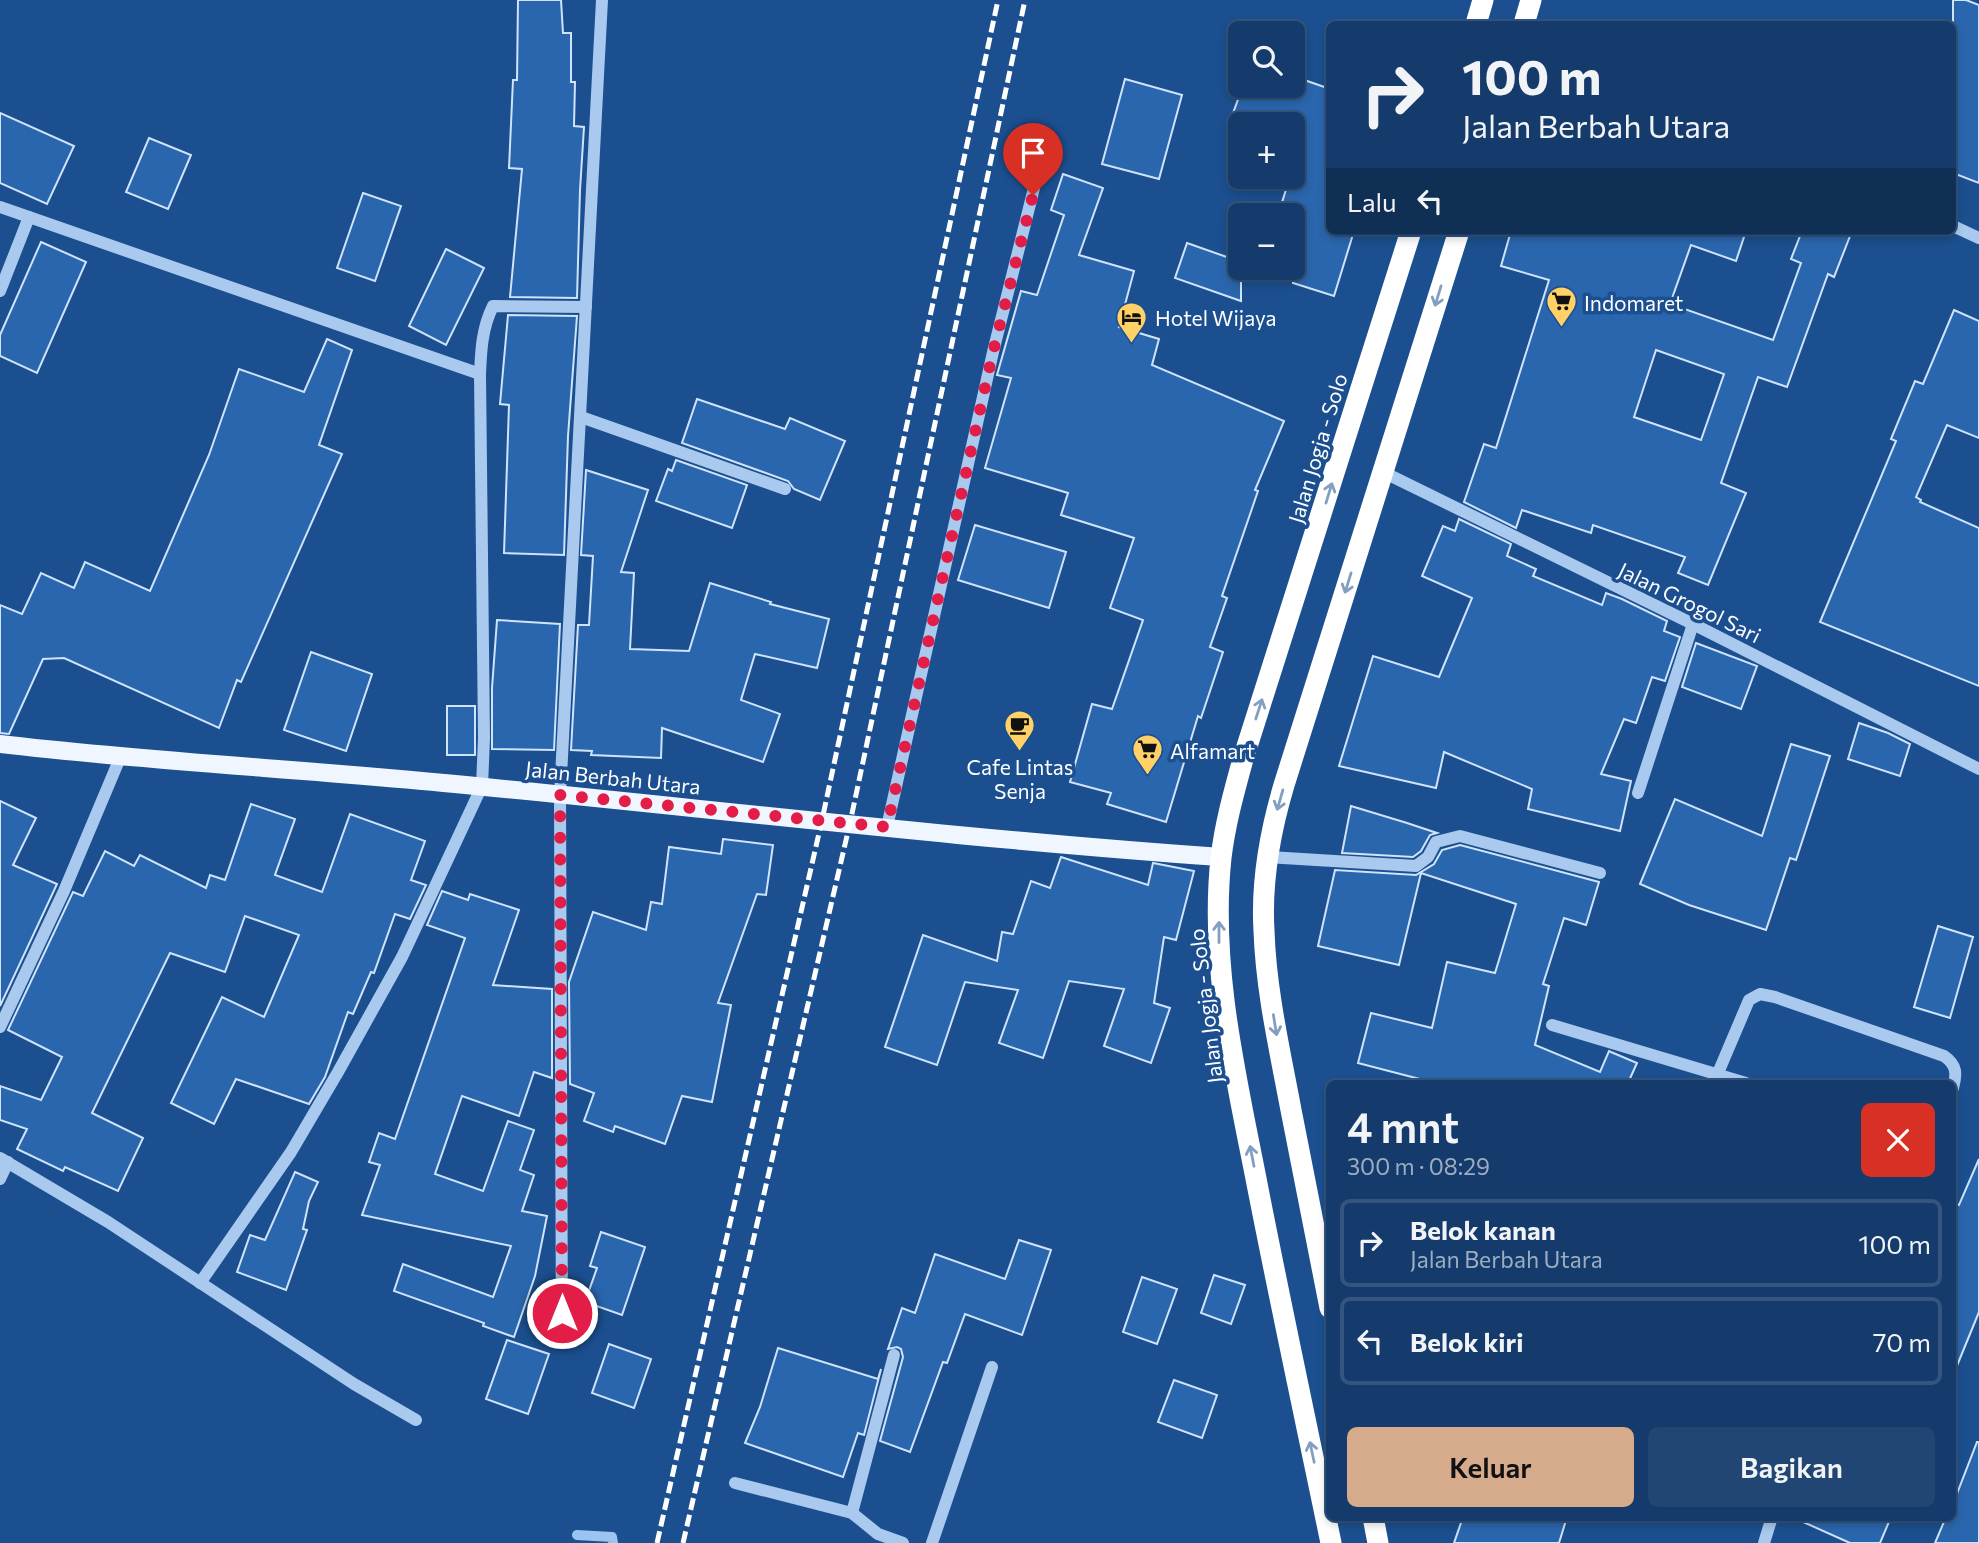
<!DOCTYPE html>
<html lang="id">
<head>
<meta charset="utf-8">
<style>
  body { margin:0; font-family:Commissioner,sans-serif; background:#214673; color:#f1f3f6; height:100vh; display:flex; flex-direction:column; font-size:26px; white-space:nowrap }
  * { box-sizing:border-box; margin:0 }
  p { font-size:23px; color:#9dadc1 }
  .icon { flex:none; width:38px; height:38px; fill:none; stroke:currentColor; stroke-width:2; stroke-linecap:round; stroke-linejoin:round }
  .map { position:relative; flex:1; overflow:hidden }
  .side { position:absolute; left:1326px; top:1080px; width:630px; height:441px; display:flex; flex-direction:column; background:#143b6b; border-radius:10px; box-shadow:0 4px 10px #0003,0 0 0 2px #33557e }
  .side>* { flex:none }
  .hud { position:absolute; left:1326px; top:21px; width:630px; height:214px; border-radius:10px; box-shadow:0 4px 10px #0003,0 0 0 2px #33557e; background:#143b6b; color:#f1f3f6; overflow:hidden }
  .tools { position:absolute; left:1228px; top:21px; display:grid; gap:14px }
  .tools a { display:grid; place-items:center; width:77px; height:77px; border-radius:10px; background:#143b6b; box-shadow:0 4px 10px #0003,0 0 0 2px #33557e; font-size:35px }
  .pin { position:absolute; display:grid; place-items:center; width:60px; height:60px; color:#fff; margin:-72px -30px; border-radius:50% 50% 50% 0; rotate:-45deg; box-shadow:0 0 7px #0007 }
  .pin .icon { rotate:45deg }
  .me { position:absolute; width:77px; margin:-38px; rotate:0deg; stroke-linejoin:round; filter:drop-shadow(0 0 5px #0008) }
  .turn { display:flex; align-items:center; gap:24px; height:147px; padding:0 21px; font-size:32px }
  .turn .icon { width:91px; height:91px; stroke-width:2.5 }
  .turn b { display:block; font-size:49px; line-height:60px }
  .then { display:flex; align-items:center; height:66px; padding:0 21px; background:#0003; gap:14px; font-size:26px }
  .round { display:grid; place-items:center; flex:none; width:74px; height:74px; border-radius:10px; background:#214673 }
  .head { display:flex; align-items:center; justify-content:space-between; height:119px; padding:0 21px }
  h1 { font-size:42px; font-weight:600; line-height:52px }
  .button { display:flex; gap:14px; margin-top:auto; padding:14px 21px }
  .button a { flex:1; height:80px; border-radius:10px; background:#d6ab8b; color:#111; font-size:28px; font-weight:600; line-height:80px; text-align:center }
  .button a+a { background:#214673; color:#f1f3f6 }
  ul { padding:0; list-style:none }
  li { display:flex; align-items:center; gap:21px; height:88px; margin:0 14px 10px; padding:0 7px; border:4px solid #33557e; border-radius:10px }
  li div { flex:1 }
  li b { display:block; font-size:26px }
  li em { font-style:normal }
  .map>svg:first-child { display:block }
</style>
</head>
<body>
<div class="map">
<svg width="1979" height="1543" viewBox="0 0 1979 1543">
  <rect width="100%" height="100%" fill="#1b4f8f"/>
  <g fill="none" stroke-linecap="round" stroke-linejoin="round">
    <path stroke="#9cc4f0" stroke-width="10" d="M577,1535L612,1537L613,1543"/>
  </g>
  <g fill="#2a66ad" stroke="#cfe3fa" stroke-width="2" fill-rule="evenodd">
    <path d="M518,0H561L563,33H571V82H575L574,126L584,127L580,190L577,298L510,297L522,169L509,168L513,80H517Z"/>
    <path d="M1953,0H1966L1979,5V183L1953,173Z"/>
    <path d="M1293,76L1330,89V231H1354L1334,296L1293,283V215H1278L1290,177H1293V124H1229L1243,86H1293Z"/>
    <path d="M1125,79L1182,95L1159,179L1102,164Z"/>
    <path d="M0,113L74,146L47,204L0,183Z"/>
    <path d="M149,138L191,155L168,209L126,192Z"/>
    <path d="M1063,174L1103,188L1079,255L1134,271L1119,327L1159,339L1152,365L1284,421L1255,490L1258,491L1222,596L1227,598L1210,647L1223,652L1201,718L1198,716L1166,822L1107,804L1111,793L1070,782L1092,704L1112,709L1143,620L1110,608L1134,538L1061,515L1068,493L985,468L1011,378L997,375L1021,291L1037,295L1064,215L1051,210Z"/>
    <path d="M363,193L401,206L375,281L337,268Z"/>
    <path d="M1511,231H1746L1736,261L1691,245L1670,304L1773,340L1801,263L1791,259L1802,231H1852L1834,277L1828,274L1787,387L1758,377L1721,483L1746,493L1708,585L1678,573L1685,557L1593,525L1591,533L1522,510L1516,528L1464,502L1484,444L1496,448L1549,280L1501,266ZM1656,350L1724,374L1701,440L1634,417Z"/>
    <path d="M41,242L86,262L37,373L0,356V335Z"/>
    <path d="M1187,243L1241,262V301L1175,278Z"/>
    <path d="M446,249L484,268L446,345L409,326Z"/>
    <path d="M1954,310L1979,321V438L1947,425L1916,497L1921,500L1920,502L1979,528V686L1820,622L1896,441L1891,439L1915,381L1923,384Z"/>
    <path d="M508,315L577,316L568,436L564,555L504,553L509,405L500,404Z"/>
    <path d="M327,339L352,350L319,445L342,454L241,682L237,680L219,728L64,658L43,659L9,734L0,733V605L22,614L41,573L74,588L85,562L150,591L209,455L239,369L304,392Z"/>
    <path d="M697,399L785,429L790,418L845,441L820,500L794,489L788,481L682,443Z"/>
    <path d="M676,460L747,485L732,528L656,501L668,469L672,471Z"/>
    <path d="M586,470L648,490L621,572L634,573L630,649L689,651L710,583L771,602L770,604L829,619L817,668L755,654L741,700L780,714L763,762L662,728L661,758L591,755L592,751L571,750L578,625H589L593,556L581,555Z"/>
    <path d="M1459,519L1511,544L1507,556L1536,569L1533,576L1602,605L1606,593L1622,599L1667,621L1664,631L1680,637L1665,681L1652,677L1636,723L1624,719L1601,774L1631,781L1620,831L1528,809L1532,789L1444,752L1436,788L1339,766L1373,656L1439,677L1472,598L1422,576L1443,526L1455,531Z"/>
    <path d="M975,525L1066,552L1049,608L958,580Z"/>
    <path d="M497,620L560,624L554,750L492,749V688Z"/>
    <path d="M1696,643L1757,666L1741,709L1682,687Z"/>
    <path d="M311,652L372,674L346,751L284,730Z"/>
    <rect x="447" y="706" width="28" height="49"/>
    <path d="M1859,723L1888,733L1910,744L1900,776L1848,759Z"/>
    <path d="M1791,744L1830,756L1796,860L1790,858L1766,930L1689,905L1640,884L1675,799L1762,836Z"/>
    <path d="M0,801L36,818L13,865L57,884L0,1006Z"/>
    <path d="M251,804L295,819L275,875L322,892L350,814L425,841L411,880L426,885L410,919L395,914L374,973L371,972L353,1014L348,1012L325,1077L309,1104L236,1079L214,1124L171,1103L222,997L264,1017L299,935L245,916L225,972L170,953L92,1113L143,1138L118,1191L65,1167L63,1171L17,1149L27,1129L0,1120V1086L41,1100L62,1057L8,1030L73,892L83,896L105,851L134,866L140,855L206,888L210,875L225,880Z"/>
    <path d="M1351,806L1407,823L1437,833L1430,835L1421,851L1413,857L1342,853Z"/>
    <path d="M723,839L773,845L766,895L757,894L718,1003L731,1005L712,1102L682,1096L665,1144L615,1126L613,1132L584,1121L594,1093L570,1084L569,982L593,912L646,930L651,902L662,904L669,847L721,854Z"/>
    <path d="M1460,845L1599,882L1586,925L1564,918L1543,984L1549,986L1535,1045L1600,1072L1609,1051L1611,1052L1637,1063L1628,1083H1435L1358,1063L1371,1013L1432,1028L1447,962L1495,973L1516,904L1421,873L1399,965L1318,946L1335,870L1416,875L1434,864L1442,850Z"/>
    <path d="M1061,857L1148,885L1153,863L1194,871L1176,940L1164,937L1154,1003L1170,1008L1151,1063L1104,1046L1124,989L1069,981L1043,1058L999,1043L1018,990L965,982L937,1065L885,1047L923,935L997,961L1002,932L1013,934L1031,881L1050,888Z"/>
    <path d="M442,891L468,900L470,894L519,910L493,985L552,989V1078L534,1072L519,1116L462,1096L435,1174L483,1191L508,1121L534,1130L520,1170L534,1175L522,1211L547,1216L535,1276L514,1337L483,1326L484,1323L394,1291L403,1264L493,1297L511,1246L362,1215L380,1165L369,1162L379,1133L395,1139L465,938L427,925Z"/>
    <path d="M1938,926L1973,937L1950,1018L1914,1007Z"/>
    <path d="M1979,1159V1312L1954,1373L1953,1202L1959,1205Z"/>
    <path d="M295,1172L318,1182L309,1201L303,1229L307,1230L286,1290L237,1272L250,1235L265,1240Z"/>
    <path d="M601,1232L645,1247L622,1315L585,1302L597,1268L590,1266Z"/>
    <path d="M1019,1240L1051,1250L1022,1335L965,1314L947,1363L943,1362L910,1452L880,1441L903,1357L901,1349L897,1347L888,1349L902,1308L915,1313L935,1254L1005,1279Z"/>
    <path d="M1214,1275L1245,1285L1231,1324L1201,1313Z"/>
    <path d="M1142,1277L1177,1289L1157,1344L1123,1332Z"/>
    <path d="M507,1340L549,1354L528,1414L486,1399Z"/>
    <path d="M609,1344L651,1359L634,1408L592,1393Z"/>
    <path d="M778,1348L878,1379L881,1369L864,1435L858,1433L843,1477L745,1443L760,1407Z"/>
    <path d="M1174,1380L1217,1395L1202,1438L1158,1422Z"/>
    <path d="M1977,1442H1979V1543H1935L1946,1517H1953V1504Z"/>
    <path d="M1463,1517H1567L1559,1543H1454Z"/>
    <path d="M1792,1517H1891L1880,1543H1850Z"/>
  </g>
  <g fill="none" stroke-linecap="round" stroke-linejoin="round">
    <g stroke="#a9c9ee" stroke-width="12">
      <path d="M0,207L480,374"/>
      <path d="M1953,226L1979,238"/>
      <path d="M0,291L29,217"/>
      <path d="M581,417L785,489"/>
      <path d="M1383,472L1693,624L1979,769"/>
      <path d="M1638,793L1693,624"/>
      <path d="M887,827L993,352L1039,168"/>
      <path d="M1268,857L1416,866L1428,857L1436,842L1460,836L1600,873"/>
      <path d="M1552,1025L1746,1083"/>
      <path d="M0,1027L64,891L120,758"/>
      <path d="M1718,1073L1749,1000L1760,994L1775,997L1944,1056C1957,1065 1957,1074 1953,1088"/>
      <path d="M0,1158L108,1222L354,1384L416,1420"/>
      <path d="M0,1179L8,1162"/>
      <path d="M200,1283L291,1152L338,1072L402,957L482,786L484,738L480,374C481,350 482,328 493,306L586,307"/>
      <path d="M562,1341L560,795L602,0"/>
      <path d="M735,1483L852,1513L878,1534L903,1543"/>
      <path d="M852,1513L894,1355"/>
      <path d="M932,1543L992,1367"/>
      <path d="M1764,1543L1772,1517"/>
    </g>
    <path stroke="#f0f6ff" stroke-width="18" d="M0,744C161,763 324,770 485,787C730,811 976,840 1221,857"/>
    <g stroke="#fff" stroke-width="21">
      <path d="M1476,24L1483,0"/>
      <path d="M1524,24L1531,0"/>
      <path d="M1330,1308C1317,1242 1304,1176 1291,1110C1280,1051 1266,991 1264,931C1261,881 1270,832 1284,785L1459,231"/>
      <path d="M1373,1517L1378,1543"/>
      <path d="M1331,1543C1307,1427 1282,1311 1259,1194C1238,1084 1209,971 1221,858C1225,824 1234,792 1243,759L1411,231"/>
    </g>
    <g stroke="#fff" stroke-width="5" stroke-dasharray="12 5" stroke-linecap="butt">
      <path d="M657,1543L822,820L998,0"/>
      <path d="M683,1543L850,823L1025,0"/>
    </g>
  </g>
  <defs><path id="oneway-shaft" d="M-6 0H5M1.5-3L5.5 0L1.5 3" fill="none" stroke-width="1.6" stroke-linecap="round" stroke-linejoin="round" transform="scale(1.75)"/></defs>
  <g stroke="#829ec1">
    <use href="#oneway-shaft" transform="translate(1438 296) rotate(107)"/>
    <use href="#oneway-shaft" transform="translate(1329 493) rotate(-73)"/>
    <use href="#oneway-shaft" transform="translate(1348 583) rotate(107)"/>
    <use href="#oneway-shaft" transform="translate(1259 709) rotate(-72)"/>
    <use href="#oneway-shaft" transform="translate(1280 800) rotate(106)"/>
    <use href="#oneway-shaft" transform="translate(1219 932) rotate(-90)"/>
    <use href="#oneway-shaft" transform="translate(1275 1025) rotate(81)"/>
    <use href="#oneway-shaft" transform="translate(1252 1156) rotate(-101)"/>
    <use href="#oneway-shaft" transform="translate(1312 1452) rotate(-102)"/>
  </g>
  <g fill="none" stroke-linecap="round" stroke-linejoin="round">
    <path stroke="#e11d48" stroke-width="12" stroke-dasharray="0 21.6" d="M562,1313L560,795L887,827L993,352L1033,195"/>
  </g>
  <defs>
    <symbol id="supermarket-pin" viewBox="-11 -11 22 30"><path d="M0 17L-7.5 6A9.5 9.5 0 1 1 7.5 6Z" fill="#ffd166" stroke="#1b4f8f"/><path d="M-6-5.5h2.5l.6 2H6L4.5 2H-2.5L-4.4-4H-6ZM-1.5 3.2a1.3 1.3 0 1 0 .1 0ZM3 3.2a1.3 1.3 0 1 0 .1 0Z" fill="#111"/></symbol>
    <symbol id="hotel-pin" viewBox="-11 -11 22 30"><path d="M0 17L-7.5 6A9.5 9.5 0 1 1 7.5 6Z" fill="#ffd166" stroke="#1b4f8f"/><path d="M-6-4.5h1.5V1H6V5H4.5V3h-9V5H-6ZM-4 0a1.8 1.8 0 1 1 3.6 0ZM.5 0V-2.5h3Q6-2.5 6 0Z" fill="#111"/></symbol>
    <symbol id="cafe-pin" viewBox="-11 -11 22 30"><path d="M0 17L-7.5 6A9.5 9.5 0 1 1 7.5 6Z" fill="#ffd166" stroke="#1b4f8f"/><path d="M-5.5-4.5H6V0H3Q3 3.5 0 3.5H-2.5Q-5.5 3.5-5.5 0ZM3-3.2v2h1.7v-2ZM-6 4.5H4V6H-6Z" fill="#111"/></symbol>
  </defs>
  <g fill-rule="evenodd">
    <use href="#supermarket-pin" x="1544" y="284" width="35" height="47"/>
    <use href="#hotel-pin" x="1114" y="300" width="35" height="47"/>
    <use href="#cafe-pin" x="1002" y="708" width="35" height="47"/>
    <use href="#supermarket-pin" x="1130" y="732" width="35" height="47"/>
  </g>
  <g text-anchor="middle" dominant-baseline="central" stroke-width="7" stroke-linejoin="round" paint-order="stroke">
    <g font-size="21" fill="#fff" stroke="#1b4f8f" text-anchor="start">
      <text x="1584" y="302">Indomaret</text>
      <text x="1155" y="317">Hotel Wijaya</text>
      <text x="1170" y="750">Alfamart</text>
      <text x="1020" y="766" text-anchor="middle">Cafe Lintas<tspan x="1020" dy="24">Senja</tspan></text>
    </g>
    <g font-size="21" fill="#fff" stroke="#1b4f8f">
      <text transform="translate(1317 448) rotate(-73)">Jalan Jogja - Solo</text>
      <text transform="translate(1690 602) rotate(26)">Jalan Grogol Sari</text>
      <text transform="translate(613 777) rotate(6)">Jalan Berbah Utara</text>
      <text transform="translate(1205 1006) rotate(-97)">Jalan Jogja - Solo</text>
    </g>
  </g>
</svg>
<div class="tools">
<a><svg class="icon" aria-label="search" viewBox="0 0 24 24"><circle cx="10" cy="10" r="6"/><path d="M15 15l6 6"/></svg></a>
<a>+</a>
<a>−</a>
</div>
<div class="pin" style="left:1033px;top:195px;background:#d93025"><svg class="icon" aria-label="arrive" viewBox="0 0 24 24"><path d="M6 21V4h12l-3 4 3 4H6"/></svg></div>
<svg class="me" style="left:562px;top:1313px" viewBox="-20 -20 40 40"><circle r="17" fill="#e11d48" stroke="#fff" stroke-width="3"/><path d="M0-11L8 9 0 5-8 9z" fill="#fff"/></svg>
<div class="hud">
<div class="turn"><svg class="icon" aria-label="right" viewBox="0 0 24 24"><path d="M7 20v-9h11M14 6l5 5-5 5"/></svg><div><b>100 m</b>Jalan Berbah Utara</div></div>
<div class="then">Lalu<svg class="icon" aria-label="left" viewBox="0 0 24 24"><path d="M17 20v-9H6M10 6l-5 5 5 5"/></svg></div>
</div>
<section class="side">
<div class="head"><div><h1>4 mnt</h1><p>300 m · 08:29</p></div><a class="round" style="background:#d93025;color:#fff"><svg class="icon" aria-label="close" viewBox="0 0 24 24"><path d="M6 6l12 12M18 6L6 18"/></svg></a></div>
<ul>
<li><svg class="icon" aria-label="right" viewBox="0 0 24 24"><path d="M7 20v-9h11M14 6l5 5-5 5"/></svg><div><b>Belok kanan</b><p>Jalan Berbah Utara</p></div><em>100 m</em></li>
<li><svg class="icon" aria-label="left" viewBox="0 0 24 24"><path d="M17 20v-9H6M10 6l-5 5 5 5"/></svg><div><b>Belok kiri</b></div><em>70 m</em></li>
</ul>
<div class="button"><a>Keluar</a><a>Bagikan</a></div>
</section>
</div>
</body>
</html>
